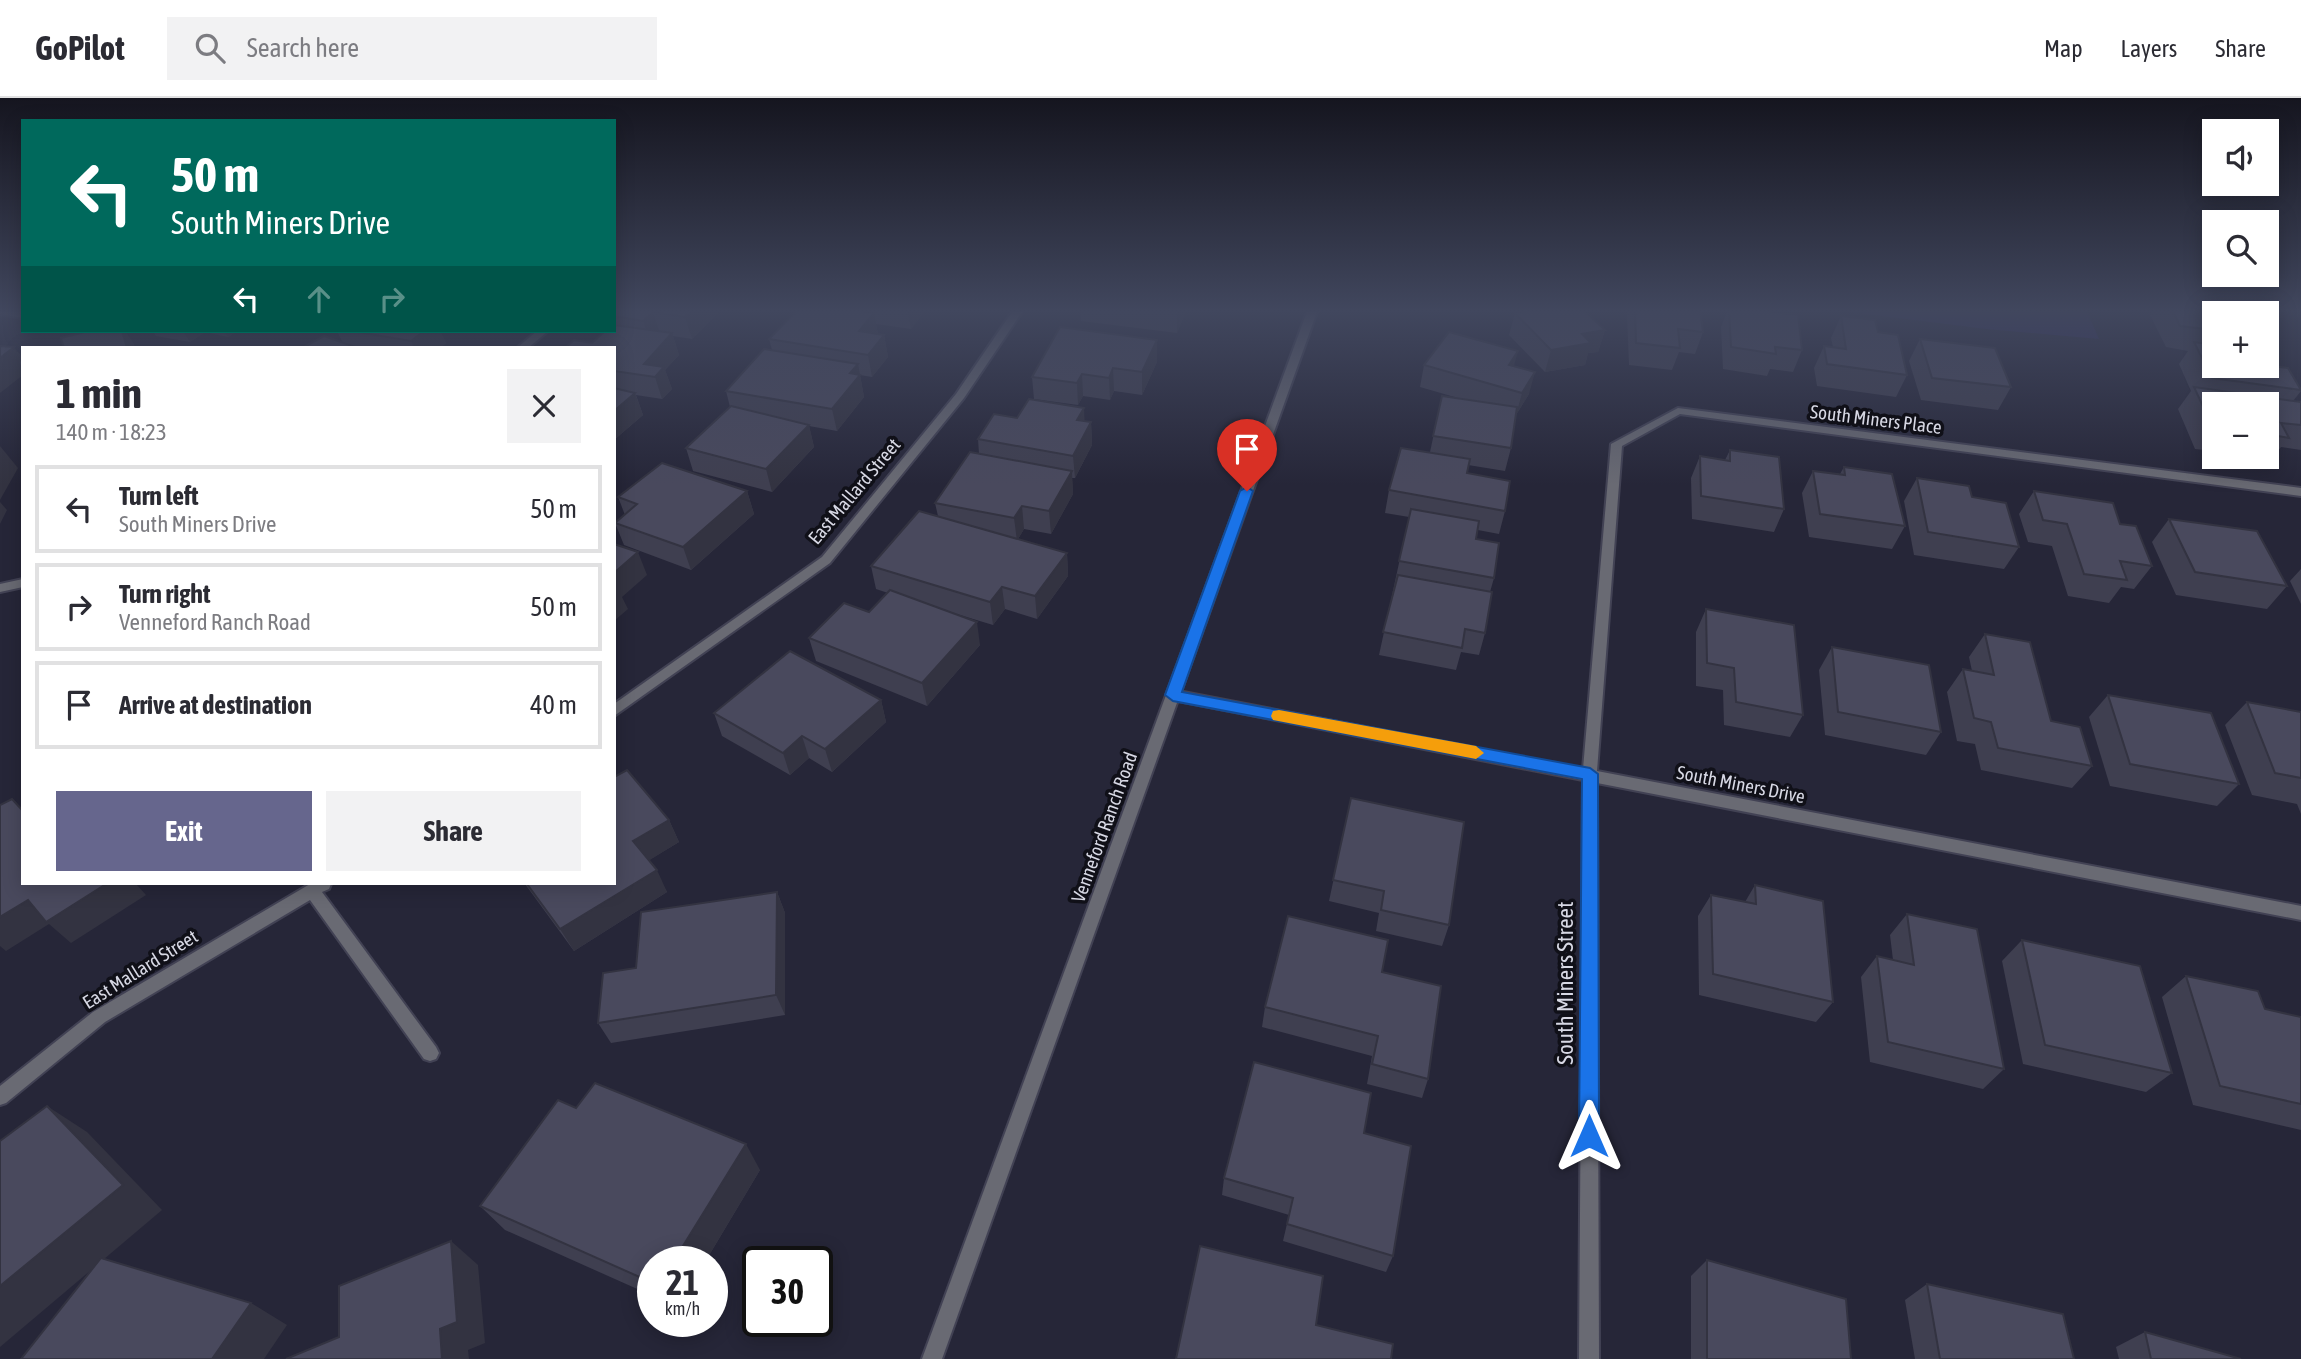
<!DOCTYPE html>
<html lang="en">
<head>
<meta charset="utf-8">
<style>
  body { margin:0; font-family:"Asap Condensed",sans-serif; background:#f2f2f3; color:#2b2b33; height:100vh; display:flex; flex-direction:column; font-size:26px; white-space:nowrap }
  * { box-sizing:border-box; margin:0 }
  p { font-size:23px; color:#7c7c81 }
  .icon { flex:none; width:38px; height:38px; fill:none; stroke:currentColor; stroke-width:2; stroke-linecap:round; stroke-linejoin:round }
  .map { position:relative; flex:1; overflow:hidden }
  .side { position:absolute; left:21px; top:248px; width:595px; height:539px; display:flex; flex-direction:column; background:#fff; border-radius:0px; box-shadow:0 4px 18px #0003 }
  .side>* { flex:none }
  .guide { position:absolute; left:21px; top:21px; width:595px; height:214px; border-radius:0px; box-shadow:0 4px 18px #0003; background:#00695c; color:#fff; overflow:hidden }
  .tools { position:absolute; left:2202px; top:21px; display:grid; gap:14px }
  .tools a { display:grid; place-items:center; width:77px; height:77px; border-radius:0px; background:#fff; box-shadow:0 4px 18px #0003; font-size:35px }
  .speed { position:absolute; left:637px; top:1148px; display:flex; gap:14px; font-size:35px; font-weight:700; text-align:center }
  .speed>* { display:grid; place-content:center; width:91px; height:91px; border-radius:50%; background:#fff; box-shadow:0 4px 18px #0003; line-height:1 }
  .speed small { font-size:18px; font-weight:400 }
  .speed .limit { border:4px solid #111; border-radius:10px; background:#fff; color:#111 }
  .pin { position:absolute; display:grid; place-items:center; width:60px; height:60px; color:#fff; margin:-72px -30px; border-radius:50% 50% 50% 0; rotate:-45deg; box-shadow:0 0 7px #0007 }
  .pin .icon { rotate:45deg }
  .me { position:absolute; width:77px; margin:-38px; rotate:0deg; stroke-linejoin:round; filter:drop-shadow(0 0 5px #0008) }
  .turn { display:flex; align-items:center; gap:24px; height:147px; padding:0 35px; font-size:32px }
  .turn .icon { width:91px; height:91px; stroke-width:2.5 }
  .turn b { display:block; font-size:49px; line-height:60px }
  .lanes { display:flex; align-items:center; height:66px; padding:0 35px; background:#0003; justify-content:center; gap:35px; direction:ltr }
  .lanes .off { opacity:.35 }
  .round { display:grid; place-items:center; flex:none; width:74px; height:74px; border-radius:0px; background:#f2f2f3 }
  .overview { display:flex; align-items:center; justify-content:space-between; height:119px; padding:0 35px }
  h1 { font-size:42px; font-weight:700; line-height:52px }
  .button { display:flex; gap:14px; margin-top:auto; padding:14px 35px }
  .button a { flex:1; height:80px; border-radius:0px; background:#66668d; color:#fff; font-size:28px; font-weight:700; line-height:80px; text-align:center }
  .button a+a { background:#f2f2f3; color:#2b2b33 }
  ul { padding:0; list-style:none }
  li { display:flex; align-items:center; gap:21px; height:88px; margin:0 14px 10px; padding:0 21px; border:4px solid #e1e1e2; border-radius:0px }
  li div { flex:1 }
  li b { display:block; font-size:26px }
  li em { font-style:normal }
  header { display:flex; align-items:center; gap:42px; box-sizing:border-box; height:98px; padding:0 35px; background:#fff; border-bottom:2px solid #e1e1e2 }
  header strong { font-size:33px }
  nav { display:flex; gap:38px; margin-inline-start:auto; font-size:24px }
  .search { width:490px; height:63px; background:#f2f2f3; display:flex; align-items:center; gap:18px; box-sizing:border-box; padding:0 24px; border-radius:0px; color:#7c7c81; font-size:26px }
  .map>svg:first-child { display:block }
</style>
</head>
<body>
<header>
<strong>GoPilot</strong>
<div class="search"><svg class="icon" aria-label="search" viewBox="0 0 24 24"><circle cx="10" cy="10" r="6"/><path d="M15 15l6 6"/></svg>Search here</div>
<nav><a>Map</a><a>Layers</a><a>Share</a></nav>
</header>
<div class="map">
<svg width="2301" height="1261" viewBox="0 0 2301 1261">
  <rect width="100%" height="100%" fill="#262638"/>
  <path fill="#2e295f" d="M1826,211H2086L2099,241L1986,231Z"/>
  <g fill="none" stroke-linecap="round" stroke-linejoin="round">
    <defs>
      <g id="minor">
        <path d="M0,211L23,214V220L0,216Z"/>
        <path d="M1014,211H1024L964,300L830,465L614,618V606L822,459L956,296Z"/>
        <path d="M537,233H548L528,250H517Z"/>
        <path d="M1678,310L2301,390V398L1680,316L1622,348L1597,673L2301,808V822L1597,685L1599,1261H1579L1583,682L1173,602L1166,597L1173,592L1583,671L1611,346Z"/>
        <path d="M23,481V489L0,494V486Z"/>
        <path d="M310,786H331L329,791L322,794L436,949L439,955L436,961L430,963L424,961L310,802L105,924L6,1005L0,1007V988L93,914Z"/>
      </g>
      <path id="tertiary" d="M1308,211H1318L942,1261H922Z"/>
    </defs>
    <use href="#minor" stroke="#424254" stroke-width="4"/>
    <use href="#tertiary" stroke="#424254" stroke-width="4"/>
    <use href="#minor" fill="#696a73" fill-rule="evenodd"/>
    <use href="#tertiary" fill="#696a73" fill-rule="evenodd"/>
  </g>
  <g fill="#3f3f50">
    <path d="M614,211L721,212L692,241L673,238L679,257L665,272L672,291L662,301L636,297L643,317L614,342V250L592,245L614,233Z"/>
    <path d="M798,211H926V212L911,231L876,226L878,236L884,237L888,259L872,279L860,277L864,299L837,333L809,328L814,349L772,394L693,373L686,350L730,309L726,293L772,252L769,241Z"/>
    <path d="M1080,211H1187L1177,235L1081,223Z"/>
    <path d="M1629,211H1700L1703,234L1695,256L1679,254L1672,272L1629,267L1627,217Z"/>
    <path d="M1728,211H1752L1802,252L1793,274L1770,271L1767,278L1723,271L1721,229Z"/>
    <path d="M2154,211H2243L2214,215V268H2272L2301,293L2293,303L2301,304V352L2281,349L2271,362L2249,359H2266V306H2214V353L2195,351L2178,311L2191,293L2179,266L2188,253L2166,249L2150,217Z"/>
    <path d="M1515,215L1605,232L1598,254L1588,255L1585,267L1545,274L1509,237Z"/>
    <path d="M1841,218L1878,234L1907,277L1896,299L1817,288L1814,270L1824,248L1833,249L1831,240Z"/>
    <path d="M153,233H237L228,239L205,234L190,244L156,238Z"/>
    <path d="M337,233H440L446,245L440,250H302L343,245Z"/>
    <path d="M1920,241L2011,289L1998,312L1921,302L1909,263Z"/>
    <path d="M1157,242V264L1142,297L1114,293L1110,302L1083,298L1078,307L1034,301L1032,279Z"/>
    <path d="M1424,267L1514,268L1529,296L1516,317L1511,350L1505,373L1468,367L1467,375L1505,413L1499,436L1478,432L1476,441L1494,480L1490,494L1485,535L1479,557L1461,554L1456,572L1379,557L1409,419L1385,415L1389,392L1430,354L1442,298L1458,300L1420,289Z"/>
    <path d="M1084,310V323L1091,324L1092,347L1075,380H1072L1073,396L1051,436L1024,431L1018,441L1067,455L1068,478L1037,521L1005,511L993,527L940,511L980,547L927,608L816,563L809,540L869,514L888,495L876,491L871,468L938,418L935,405L979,356L978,341L1017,320Z"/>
    <path d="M1730,352L1784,411L1774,434L1692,421L1691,380L1700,358L1725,362Z"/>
    <path d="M1844,369L1905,428L1892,451L1809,439L1802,395L1813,373L1840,376Z"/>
    <path d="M1917,380L2019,449L2004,471L1914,457L1904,403Z"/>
    <path d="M747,393L754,416L691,472L624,447L615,425L625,417L618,399Z"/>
    <path d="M2034,393L2120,426L2152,468L2134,491L2121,489L2109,505L2068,498L2052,448L2028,444L2019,416Z"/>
    <path d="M2169,421L2287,488L2267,511L2176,497L2152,444Z"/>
    <path d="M2301,471V506L2290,483Z"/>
    <path d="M1706,511L1803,617L1790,639L1724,627L1723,592L1696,588V534Z"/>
    <path d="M1985,536L2051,623L2092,668L2072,690L1981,672L1975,646L1957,643L1947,594L1963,571L1972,573L1969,559Z"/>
    <path d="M1832,549L1941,634L1926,657L1825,637L1819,572Z"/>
    <path d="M2108,597L2239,686L2217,708L2110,688L2089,619Z"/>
    <path d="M881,602L886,624L832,674L809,660L790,677L722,638L714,615Z"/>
    <path d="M2247,604L2301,614V716L2297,706L2252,697L2225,627Z"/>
    <path d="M1351,700L1449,827L1442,848L1376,833L1379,815L1329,803Z"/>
    <path d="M669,722L679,744L649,762L667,794L574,853L525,786H614Z"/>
    <path d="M1755,787L1833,904L1816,924L1699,897L1698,818L1711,797L1745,804Z"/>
    <path d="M777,794L785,815V917L611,945L598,925L636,870Z"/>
    <path d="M1907,816L2004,971L1983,991L1870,964L1861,879L1877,858L1893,862L1890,837Z"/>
    <path d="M2022,842L2172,975L2146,994L2023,966L2002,863Z"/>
    <path d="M1382,874L1428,981L1422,1000L1367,986L1372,958L1262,929L1265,909Z"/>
    <path d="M2186,878L2265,911L2301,919V1032L2193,1007L2162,899Z"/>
    <path d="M576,1010L760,1072L705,1164H653V1198L505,1132L480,1108Z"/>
    <path d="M1364,1035L1393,1158L1386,1174L1283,1143L1289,1117L1222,1097L1224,1080Z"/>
    <path d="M1707,1162L1851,1261H1691V1178Z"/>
    <path d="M1927,1186L2074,1261H1915L1905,1202Z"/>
    <path d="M2145,1234L2241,1261H2119L2116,1249Z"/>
  </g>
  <g fill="#333341">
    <path d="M694,211H720L721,212L692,241L685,219Z"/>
    <path d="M907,211H926V212L911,231Z"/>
    <path d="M1178,211H1187L1177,235V213Z"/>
    <path d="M653,214L660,236L651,245L643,223Z"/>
    <path d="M874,215L878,237L859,233Z"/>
    <path d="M1605,232L1598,254L1588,255L1585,267L1545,274L1551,252L1582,236Z"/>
    <path d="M122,233H125L134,246L135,250H127Z"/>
    <path d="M183,233H204L205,234L190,244Z"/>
    <path d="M224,233H237L228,239Z"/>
    <path d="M420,233H440L446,245L440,250H414L411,243Z"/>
    <path d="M672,235L679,257L665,272L672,291L662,301L655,279L644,266Z"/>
    <path d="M884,237L888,259L872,279L868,257Z"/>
    <path d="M1157,242V264L1142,297V274Z"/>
    <path d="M14,249L23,260V277L0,295V260Z"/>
    <path d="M1518,253L1512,275L1509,267Z"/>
    <path d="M858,266L864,299L837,333L832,311L850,275Z"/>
    <path d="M1113,270L1114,293L1110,302L1109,280Z"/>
    <path d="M1535,274L1529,296L1516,317L1522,295Z"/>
    <path d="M1082,276L1083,298L1078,307L1077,285Z"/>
    <path d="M635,295L643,317L614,342V313Z"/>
    <path d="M1084,310L1085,332L1077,322Z"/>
    <path d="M1091,324L1092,347L1075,380L1073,358Z"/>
    <path d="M809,327L814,349L772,394L766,371Z"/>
    <path d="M0,348L18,370L0,402Z"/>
    <path d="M1072,373L1073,396L1051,436L1049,413Z"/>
    <path d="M747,393L754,416L691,472L683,449Z"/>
    <path d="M0,404L7,412L0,426Z"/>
    <path d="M1022,408L1024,431L1017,443L1014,420Z"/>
    <path d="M638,454L647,477L622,499L628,511L614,523V475Z"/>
    <path d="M1067,455L1068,478L1037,521L1035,498Z"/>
    <path d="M1002,489L1005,511L993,527L990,504Z"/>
    <path d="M977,524L980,547L927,608L922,585Z"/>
    <path d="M881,602L886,624L832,674L825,651Z"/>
    <path d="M802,638L809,660L790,677L783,655Z"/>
    <path d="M669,722L679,744L645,765L633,743Z"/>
    <path d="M657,772L667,794L574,853L560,831Z"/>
    <path d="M106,786H136L146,797L71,845L49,826L6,853L0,848V819L28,802Z"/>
    <path d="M777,794L785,815V917L776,897Z"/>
    <path d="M47,1008L87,1034L162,1112L0,1249V1188Z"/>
    <path d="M746,1046L760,1072L705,1164H673Z"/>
    <path d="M451,1143L478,1167L485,1245L468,1252L469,1261H442L440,1231Z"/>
    <path d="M251,1205L287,1227L264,1261H212Z"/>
  </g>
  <g fill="#49495d" stroke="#333341" stroke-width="2">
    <path d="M614,211H694L685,219L653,214L643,223L614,218Z"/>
    <path d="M798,211H846L874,215L859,233L884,237L868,257L769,241Z"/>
    <path d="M1154,211H1178L1177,213Z"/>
    <path d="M1539,211H1582L1605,232L1582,236L1591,245L1551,252L1515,215Z"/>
    <path d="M1635,211H1700L1703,234L1678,231L1680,250L1636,245Z"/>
    <path d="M1729,211H1752L1798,217L1802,252L1775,249L1776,256L1731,249Z"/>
    <path d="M2172,211H2243L2246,215H2214V232L2180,228Z"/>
    <path d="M1841,218L1875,222L1878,234L1898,237L1907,277L1827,266L1824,248L1846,251Z"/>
    <path d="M614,227L672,235L644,266L664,269L655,279L614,273V250H565L574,242L592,245L605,233H614Z"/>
    <path d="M1060,229L1157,242L1142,274L1113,270L1109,280L1082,276L1077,285L1032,279Z"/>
    <path d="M89,233H122L127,250H64L61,240Z"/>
    <path d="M351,233H424L411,243Z"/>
    <path d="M1449,234L1518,253L1509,267L1535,274L1522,295L1424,267Z"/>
    <path d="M324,238L358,250H302Z"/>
    <path d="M1920,241L1995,250L2011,289L1932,280Z"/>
    <path d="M2194,244L2214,247V268H2266V259L2272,268L2288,270L2301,292L2212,280Z"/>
    <path d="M0,248L14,249L0,260Z"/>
    <path d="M764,251L858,266L850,275L860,277L832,311L726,293Z"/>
    <path d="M23,262V282L19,263Z"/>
    <path d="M2194,289L2301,304V327L2281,325L2289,340L2266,336V306H2214V328H2212Z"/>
    <path d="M614,290L635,295L614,313Z"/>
    <path d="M1442,298L1517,309L1511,350L1433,338Z"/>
    <path d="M1029,301L1084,310L1077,322L1091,324L1073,358L978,341L994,316L1017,320Z"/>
    <path d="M731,308L809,327L766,371L686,350Z"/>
    <path d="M1401,350L1470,361L1467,375L1510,383L1505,413L1389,392Z"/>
    <path d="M1730,352L1779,359L1784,411L1701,398L1700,358L1730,363Z"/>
    <path d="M970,354L1072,373L1049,413L1022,408L1014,420L935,405Z"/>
    <path d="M662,365L747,393L683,449L615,425L637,406L618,399Z"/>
    <path d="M1844,369L1892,376L1905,428L1820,416L1813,373L1845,377Z"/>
    <path d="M1917,380L1969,388L1972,399L2006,405L2019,449L1928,434Z"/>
    <path d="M2034,393L2113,405L2120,426L2136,428L2152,468L2120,463L2127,482L2084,476L2067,426L2043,422Z"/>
    <path d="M1411,411L1479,423L1476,441L1499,445L1494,480L1399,463Z"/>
    <path d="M919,413L1067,455L1035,498L1002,489L990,504L871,468Z"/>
    <path d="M2169,421L2257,433L2287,488L2195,474Z"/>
    <path d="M614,446L638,454L614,475Z"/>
    <path d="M1398,477L1492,494L1485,535L1465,531L1462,550L1383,534Z"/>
    <path d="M890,492L977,524L922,585L809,540L844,505L869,514Z"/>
    <path d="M1706,511L1794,527L1803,617L1736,604L1734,570L1707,565Z"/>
    <path d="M1985,536L2030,544L2051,623L2080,629L2092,668L1998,650L1991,624L1974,620L1963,571L1994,577Z"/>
    <path d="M1832,549L1929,567L1941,634L1838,614Z"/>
    <path d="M790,553L881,602L825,651L802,638L783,655L714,615Z"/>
    <path d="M2108,597L2211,615L2239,686L2130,666Z"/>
    <path d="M2247,604L2301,614V680L2275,675Z"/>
    <path d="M627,672L669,722L633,743L657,772L560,831L527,786H614V679Z"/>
    <path d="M1351,700L1464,724L1449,827L1381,812L1384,793L1333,782Z"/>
    <path d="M12,701L23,713V786H106L46,824L28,802L0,819V707Z"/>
    <path d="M1755,787L1823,803L1833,904L1713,876L1711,797L1756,806Z"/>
    <path d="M777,794L776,897L598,925L603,875L636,870L641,814Z"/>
    <path d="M1907,816L1977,831L2004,971L1888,944L1877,858L1914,867Z"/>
    <path d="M1288,818L1388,842L1382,874L1441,888L1428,981L1372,966L1378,938L1265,909Z"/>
    <path d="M2022,842L2140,868L2172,975L2045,947Z"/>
    <path d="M2186,878L2258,893L2265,911L2301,919V1006L2220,988Z"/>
    <path d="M1254,964L1371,995L1364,1035L1411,1048L1393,1158L1287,1126L1293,1100L1224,1080Z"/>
    <path d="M595,985L746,1046L673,1164H653V1185L480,1108L558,1002L576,1010Z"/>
    <path d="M47,1008L123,1087L0,1188V1043Z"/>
    <path d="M451,1143L457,1224L440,1231L442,1261H286L339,1239V1188Z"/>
    <path d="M1200,1148L1323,1178L1316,1227L1393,1246L1391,1261H1176Z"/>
    <path d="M101,1160L251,1205L212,1261H21Z"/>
    <path d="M1707,1162L1846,1201L1851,1261H1707Z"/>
    <path d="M1927,1186L2063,1216L2074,1261H1940Z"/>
    <path d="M2145,1234L2241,1261H2151Z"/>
  </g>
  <linearGradient id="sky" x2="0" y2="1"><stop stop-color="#15151f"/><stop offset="0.55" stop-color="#41475e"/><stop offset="1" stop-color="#41475e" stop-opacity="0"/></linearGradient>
  <rect width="2301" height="387" fill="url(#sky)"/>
  <path fill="#1a73e8" stroke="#114b97" stroke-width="2" d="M1247,389L1253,393L1182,594L1590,670L1598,676L1599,1038L1596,1045L1589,1048L1582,1045L1579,1038L1582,681L1173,603L1165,597L1240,393Z"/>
  <path fill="#f59e0b" d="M1279,612L1476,648L1484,655L1476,661L1273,622L1271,618L1273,613Z"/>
  <g text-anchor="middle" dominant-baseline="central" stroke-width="7" stroke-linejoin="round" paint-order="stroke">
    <g font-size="19" fill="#d7d8e4" stroke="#101018">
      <text transform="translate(1876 321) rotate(7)">South Miners Place</text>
      <text transform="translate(854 393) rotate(-50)">East Mallard Street</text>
      <text transform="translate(1741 686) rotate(11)">South Miners Drive</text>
      <text transform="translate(1104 729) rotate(-70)">Venneford Ranch Road</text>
      <text transform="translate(140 871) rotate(-32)">East Mallard Street</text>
    </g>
    <g font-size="23" fill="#d7d8e4" stroke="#101018">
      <text transform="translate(1565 885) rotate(-90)">South Miners Street</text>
    </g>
  </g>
</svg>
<div class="tools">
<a><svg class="icon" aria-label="sound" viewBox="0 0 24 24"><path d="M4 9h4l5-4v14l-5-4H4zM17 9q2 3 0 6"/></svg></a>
<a><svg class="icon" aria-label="search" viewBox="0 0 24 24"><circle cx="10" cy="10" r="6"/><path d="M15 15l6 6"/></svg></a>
<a>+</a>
<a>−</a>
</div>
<div class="speed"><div>21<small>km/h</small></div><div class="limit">30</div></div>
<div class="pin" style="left:1247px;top:393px;background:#d93025"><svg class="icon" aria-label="arrive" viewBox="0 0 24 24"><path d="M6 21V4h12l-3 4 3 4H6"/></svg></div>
<svg class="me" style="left:1589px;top:1038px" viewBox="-20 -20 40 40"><path d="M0-17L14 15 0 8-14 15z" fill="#1a73e8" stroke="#fff" stroke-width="4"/></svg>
<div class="guide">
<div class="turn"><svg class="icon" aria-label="left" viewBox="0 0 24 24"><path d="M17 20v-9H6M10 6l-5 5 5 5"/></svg><div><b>50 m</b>South Miners Drive</div></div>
<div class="lanes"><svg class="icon" aria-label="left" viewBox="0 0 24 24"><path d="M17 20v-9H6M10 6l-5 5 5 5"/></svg><svg class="icon off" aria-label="ahead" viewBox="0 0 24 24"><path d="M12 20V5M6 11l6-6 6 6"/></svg><svg class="icon off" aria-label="right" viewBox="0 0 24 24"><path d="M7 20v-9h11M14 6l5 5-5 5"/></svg></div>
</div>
<section class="side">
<div class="overview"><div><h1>1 min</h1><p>140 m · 18:23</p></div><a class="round"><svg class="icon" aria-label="close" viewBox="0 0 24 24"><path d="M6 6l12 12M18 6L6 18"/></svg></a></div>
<ul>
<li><svg class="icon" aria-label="left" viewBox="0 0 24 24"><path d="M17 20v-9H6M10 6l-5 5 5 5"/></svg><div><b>Turn left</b><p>South Miners Drive</p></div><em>50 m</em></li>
<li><svg class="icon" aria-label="right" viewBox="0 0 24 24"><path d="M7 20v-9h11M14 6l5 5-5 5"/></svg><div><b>Turn right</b><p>Venneford Ranch Road</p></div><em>50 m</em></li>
<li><svg class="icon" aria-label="arrive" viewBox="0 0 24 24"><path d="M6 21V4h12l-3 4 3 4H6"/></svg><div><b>Arrive at destination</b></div><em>40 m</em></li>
</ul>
<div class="button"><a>Exit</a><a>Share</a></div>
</section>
</div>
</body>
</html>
